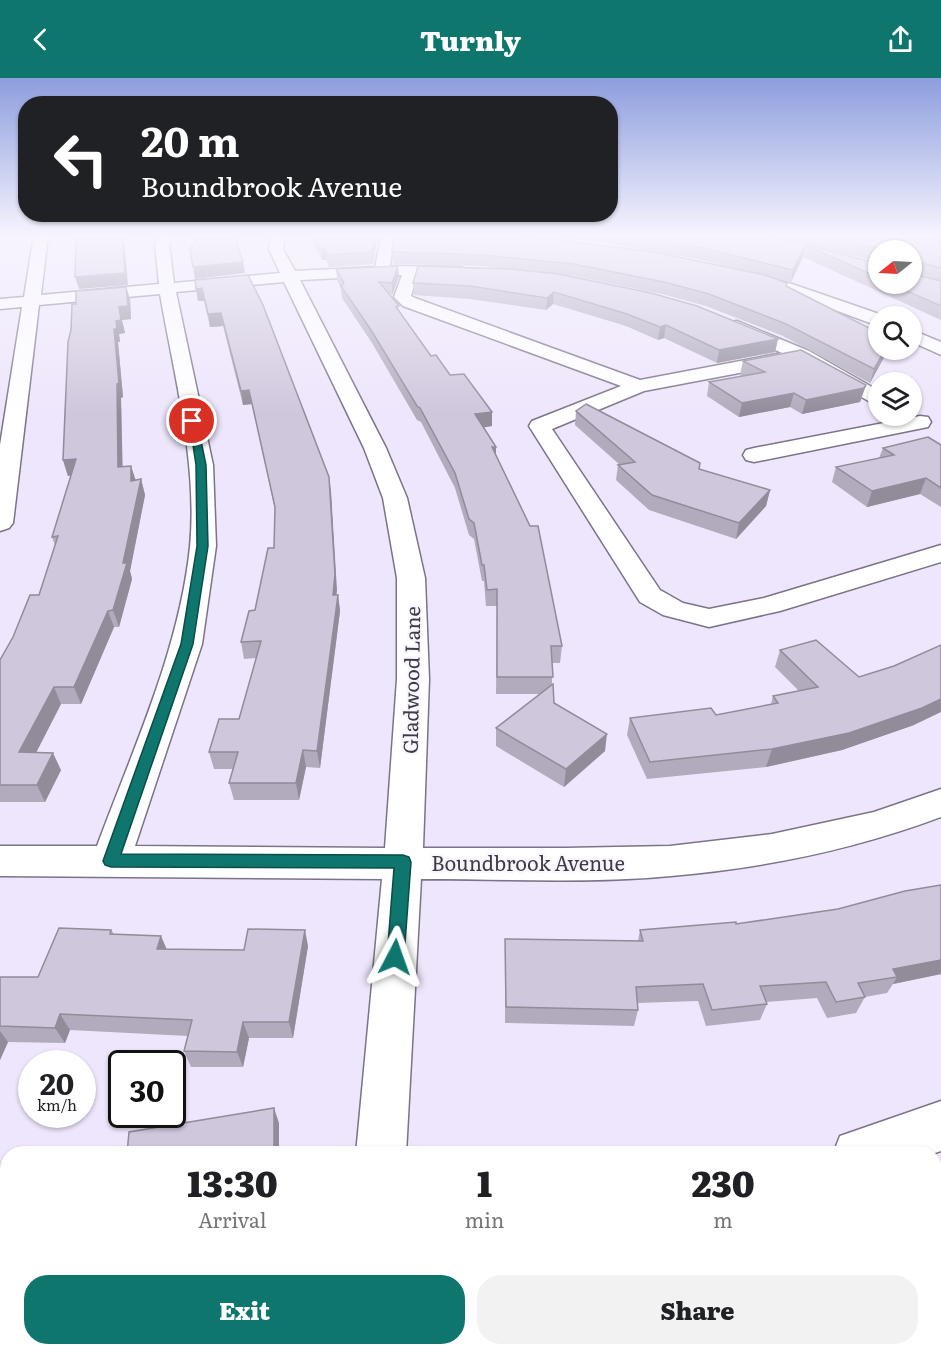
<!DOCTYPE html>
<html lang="en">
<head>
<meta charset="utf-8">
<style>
  body { margin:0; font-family:Literata,serif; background:#f2f2f2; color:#202124; height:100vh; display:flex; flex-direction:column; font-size:22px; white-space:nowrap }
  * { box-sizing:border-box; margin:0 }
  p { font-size:20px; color:#757577 }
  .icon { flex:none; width:33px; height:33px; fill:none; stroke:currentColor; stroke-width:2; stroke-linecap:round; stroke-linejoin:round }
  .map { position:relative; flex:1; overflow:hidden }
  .sheet { position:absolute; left:0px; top:1068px; width:942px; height:210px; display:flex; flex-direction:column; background:#fff; border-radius:24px 24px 0 0; box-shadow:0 2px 4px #0004 }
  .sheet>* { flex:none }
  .top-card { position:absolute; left:18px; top:18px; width:600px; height:126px; border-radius:24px; box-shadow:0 2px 4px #0004; background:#202124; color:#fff; overflow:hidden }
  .needle { width:39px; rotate:252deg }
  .tools { position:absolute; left:868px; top:162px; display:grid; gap:12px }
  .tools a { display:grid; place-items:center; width:54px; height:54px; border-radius:50%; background:#fff; box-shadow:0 2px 4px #0004; font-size:30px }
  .speed { position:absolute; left:18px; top:972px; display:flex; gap:12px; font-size:30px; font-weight:700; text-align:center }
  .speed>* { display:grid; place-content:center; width:78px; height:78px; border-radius:50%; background:#fff; box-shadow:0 2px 4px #0004; line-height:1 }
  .speed small { font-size:15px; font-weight:400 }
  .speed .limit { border:3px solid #111; border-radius:9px; background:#fff; color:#111 }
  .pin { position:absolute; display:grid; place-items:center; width:51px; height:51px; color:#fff; margin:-26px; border:3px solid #fff; border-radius:50%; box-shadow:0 2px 6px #0007 }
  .me { position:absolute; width:66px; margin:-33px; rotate:4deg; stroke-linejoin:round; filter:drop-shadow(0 0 4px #0008) }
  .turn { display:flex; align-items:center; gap:21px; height:126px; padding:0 24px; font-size:27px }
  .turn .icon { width:78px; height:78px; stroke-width:2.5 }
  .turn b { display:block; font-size:42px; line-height:51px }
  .eta { display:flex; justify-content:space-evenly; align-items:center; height:102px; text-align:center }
  .eta b { font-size:36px; font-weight:800; line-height:42px }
  .cta { display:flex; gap:12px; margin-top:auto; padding:12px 24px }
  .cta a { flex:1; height:69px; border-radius:24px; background:#0f766e; color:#fff; font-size:24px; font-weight:800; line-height:69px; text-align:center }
  .cta a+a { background:#f2f2f2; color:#202124 }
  header { display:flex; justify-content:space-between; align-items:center; height:78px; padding:0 24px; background:#0f766e; color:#fff; font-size:27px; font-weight:800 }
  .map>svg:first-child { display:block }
</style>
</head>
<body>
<header><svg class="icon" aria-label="back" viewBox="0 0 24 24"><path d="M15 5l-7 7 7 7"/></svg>Turnly<svg class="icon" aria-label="share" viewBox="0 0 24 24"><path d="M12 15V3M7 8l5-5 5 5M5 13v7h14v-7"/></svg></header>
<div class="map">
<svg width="941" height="1278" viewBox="0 0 941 1278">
  <rect width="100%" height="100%" fill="#eee6fc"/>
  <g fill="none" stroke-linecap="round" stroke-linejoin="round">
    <defs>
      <g id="minor">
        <path d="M34,157H48L41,217L159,206L155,166L161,157H175L169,166L174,205L280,195L269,171L271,157H285L283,171L295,193L375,189L381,160L387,157H413L411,160L393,165L390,188L461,189L469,194L461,199L417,197L411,218L415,220L640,302L782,275L731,252L728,248L731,244L737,243L809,273L879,313V327L872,325L795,281L786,286L644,313L552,351L660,512L683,525L709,531L764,520L941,467V484L780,533L709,549L663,537L640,524L529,348L532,343L621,308L403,228L394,219L402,197L300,202L386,370L407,420L425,500L429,601L423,770H565L670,768L772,756L874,734L941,711V739C853,772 764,790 671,798C589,806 504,801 421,801L406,1076H356L382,801L0,798V768H97C133,671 179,573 190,469C198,386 174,297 160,216L39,227L13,445L9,450L0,453V367L22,229L0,231V221L24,219ZM284,204L364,370L383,420L397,500V601L385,770L135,768L202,566L216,468L213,387L176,214Z"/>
        <path d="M749,195L792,206L885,238H879V247L873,246L780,212L743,203L741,200Z"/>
        <path d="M912,252L941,264V277L912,264Z"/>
        <path d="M920,338L928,339L931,344L928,349L754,384L746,382L743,377L746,372L754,370Z"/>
        <path d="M941,1023V1073L932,1076H833L840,1058Z"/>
        <rect x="337" y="1270" width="58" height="8"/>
        <path d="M736,1270H794L795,1278H737Z"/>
      </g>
    </defs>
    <use href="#minor" stroke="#7b7387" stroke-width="3"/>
    <use href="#minor" fill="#fff" fill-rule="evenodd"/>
  </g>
  <g fill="#b2abbd" fill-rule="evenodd">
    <path d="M309,157H384L377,163L373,186L329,189L326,182H322Z"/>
    <path d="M394,157L756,195L697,181L601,164L528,157H919L941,162V203L912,195L913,196L941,203V242L803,179L791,204L769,199L786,208L879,272H888L870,305L783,258L706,228L662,216L573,198L482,188L393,186L392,174ZM765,158L786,161L879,184V172H912V206H879V186Z"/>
    <path d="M924,157H941V162Z"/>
    <path d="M336,191L399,199L392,217H389L400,234L431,278L450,297L492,348L484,349L496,378L562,568L560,585H552V607L554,625L605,673L564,709L496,668V650L540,616H496L497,528H486L484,503H482L474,461L469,457L455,410L421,344L417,342L372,265L342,220L341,211L337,202Z"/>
    <path d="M511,191L778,261L775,274L717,285L664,260L658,262L626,248L553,226L546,232L470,221L414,217L413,205Z"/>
    <path d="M248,197L331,414L336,517H338L340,533L320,690L306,689L299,722H234L229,705L233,691H214L209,674L239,641L257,580L244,581L241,564L255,532L274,470L275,432L252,326L243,327L223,248L210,249L204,223H198L195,202Z"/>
    <path d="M126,209L130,221L131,241L122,242L125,255L119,256L120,264H118L123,319L121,320L122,389L135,402L141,401L145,417L130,493L132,501L119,549H114L81,626H61L36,675L61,692L45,724H0V582L39,517L55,467L52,459L71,397L68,398L63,382L71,252L76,226Z"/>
    <path d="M743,283L866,307L860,324L802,336L790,329L739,339L707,318L709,304L742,298L740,297Z"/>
    <path d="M576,333L699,391L770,412L766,428L736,461L649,432L616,402L618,387H620L575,347Z"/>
    <path d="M941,367V429L920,416L867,429L832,404L836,389L879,380L883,370Z"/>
    <path d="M780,572L914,647L842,672L766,689L647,701L627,657L630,640L716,637L771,626L773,618L799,613L775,589Z"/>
    <path d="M736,846L941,896L893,906L887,915L865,919L856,935L827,940L817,920L766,924L767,926L760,942L706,948L698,923L637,925L638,932L634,948L505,945V861L638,863L640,852Z"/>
    <path d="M111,852L114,856L167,871L244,872L308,868L293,960H249L243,989H191L184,973L188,958L70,952L65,965L8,964L0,982V899H38Z"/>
    <path d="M514,1270H735L737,1278H514Z"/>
  </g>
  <g fill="#918b9a">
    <path d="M122,157H124L128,207L79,211L75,199Z"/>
    <path d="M375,157H384L377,163L373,186L372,174Z"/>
    <path d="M805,167L803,179L791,204L793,192Z"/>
    <path d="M321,171H325L326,182H322Z"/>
    <path d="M243,184L245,195L195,201L193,189Z"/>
    <path d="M398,188L399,199L392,217V205Z"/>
    <path d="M126,209L130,221L131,241L122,242L125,255L119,256L120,264H118L123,319L121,320L123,405L118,389L114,251L119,229Z"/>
    <path d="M202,210L204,223H198L196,211Z"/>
    <path d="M554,214L553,226L546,232L547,220Z"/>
    <path d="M221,235L223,248L210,249L208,236Z"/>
    <path d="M666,247L664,260L658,262L660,249Z"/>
    <path d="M778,261L775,274L717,285L719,272Z"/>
    <path d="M885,272H888L887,274L870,305L874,291Z"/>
    <path d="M866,307L860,324L802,336L806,322Z"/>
    <path d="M249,312L252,326L243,327L241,313Z"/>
    <path d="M794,315L790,329L739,339L742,325Z"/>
    <path d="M492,334V348L475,351V336Z"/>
    <path d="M492,369H496V383Z"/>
    <path d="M76,381L81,396L68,398L63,382Z"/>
    <path d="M131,388L136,403H131Z"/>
    <path d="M329,399L331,414L337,512L335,533L333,517Z"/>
    <path d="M926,400L920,416L867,429L872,413Z"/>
    <path d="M141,401L145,417L130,493L132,501L119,549L113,532Z"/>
    <path d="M770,412L766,428L736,461L739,445Z"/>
    <path d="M338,517L340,533L320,690L317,673Z"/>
    <path d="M108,533L114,549L81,626L74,609Z"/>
    <path d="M54,609L61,626L27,692L19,674Z"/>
    <path d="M941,621V634L914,647L842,672L766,689L772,671Z"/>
    <path d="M607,656L605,673L564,709L566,691Z"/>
    <path d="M303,672L306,689L299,722L296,705Z"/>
    <path d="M53,675L61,692L45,724L37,707Z"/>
    <path d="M305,852L308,868L293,960L289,944Z"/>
    <path d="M161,858L168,874L157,871Z"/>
    <path d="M941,882V896L893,906L897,899L893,891Z"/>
    <path d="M60,936L70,952L65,965L55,950Z"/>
    <path d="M243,944L249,960L243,989L237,974Z"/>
    <path d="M0,953L8,964L0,982Z"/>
    <path d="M274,1030L279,1045V1076H274Z"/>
  </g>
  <g fill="#cfc7dc" stroke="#918b9a" stroke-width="1.5">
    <path d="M76,157H122L125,195L75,199Z"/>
    <path d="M200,157H234L243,184L193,189L190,171Z"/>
    <path d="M313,157H375L372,174L328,177L325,171H321Z"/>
    <path d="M394,157H502L535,159L654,174L765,197L787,205L786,208L879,255V272H885L874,291L786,246L709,216L664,204L574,186L482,177L392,174Z"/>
    <path d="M626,157H762L797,164L879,186V200L805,167L793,192L699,169Z"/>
    <path d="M820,157H919L941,162V190L914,183L912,192V172H883Z"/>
    <path d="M398,188L392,205L379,204L399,228L396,229L431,278L436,277L450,297L464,296L492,334L475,336L496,369H492L530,448H538L562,568H551L553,599H497V511L487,512L484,487H482L474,445L469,441L455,395L420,330L417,328L371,252L341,208L344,205L336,191Z"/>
    <path d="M418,188L511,191L558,196L651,215L697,228L778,261L719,272L666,247L660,249L627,236L554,214L547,220L470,208L413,205Z"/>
    <path d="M912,195L913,196L941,203V228L891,206H912Z"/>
    <path d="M248,197L263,227L329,399L335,496L333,517H338L317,673L303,672L296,705H229L238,674H209L219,641H239L261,563L241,564L249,533L255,532L268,470H274L275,429L249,312L241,313L221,235L208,236L202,210L196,211L195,202Z"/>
    <path d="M126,209L128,228L119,229L121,242L116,243L117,251H114L119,305L117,306L118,389L131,388V403L141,401L123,485H127L113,532L108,533L74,609H54L19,674L53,675L37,707H0V582L13,559L30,517H39L58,458L52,459L76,381L63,382L68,264L71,252L72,226H76V213Z"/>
    <path d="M801,272L866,307L864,310L806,322L794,315L742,325L709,304L765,294L743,283Z"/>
    <path d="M586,326L700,385L699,391L770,412L739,445L652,417L618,387L635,384L576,333Z"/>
    <path d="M928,359L941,367V410L926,400L872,413L836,389L894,377L883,370Z"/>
    <path d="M816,562L859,599L894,588L941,567V621L922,630L849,655L772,671L650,684L630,640L711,630L716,637L778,625L773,618L818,609L780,572Z"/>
    <path d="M553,606L554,625L607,656L566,691L496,650Z"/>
    <path d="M941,807V882L893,891L897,899L858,905L865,919L836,924L826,904L760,908L767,926L712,932L703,906L636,909L638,932L506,929L505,861L643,863L640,852L736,844V846L838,831L905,813Z"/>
    <path d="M59,850L111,852L110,856L161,858L157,871L244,872L248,851L305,852L289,944H243L237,974L184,973L192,942L60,936L55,950L0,948V899H38Z"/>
    <path d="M274,1030V1076H127L129,1054Z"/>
    <path d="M516,1270H735L737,1278H517Z"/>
  </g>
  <linearGradient id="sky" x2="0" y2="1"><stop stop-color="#8c9ede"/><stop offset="0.47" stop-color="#f7f4fe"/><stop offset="1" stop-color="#f7f4fe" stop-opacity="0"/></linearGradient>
  <rect width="941" height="336" fill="url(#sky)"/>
  <path fill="#0f766e" stroke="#0a4d48" stroke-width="1.5" d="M189,341L197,343L206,387L208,468L193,566L121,776L403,777L409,779L411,784L404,879L402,885L395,887L389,885L387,879L394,790L111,789L105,787L103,783L181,566L197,468L196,387Z"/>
  <g text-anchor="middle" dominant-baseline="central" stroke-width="4.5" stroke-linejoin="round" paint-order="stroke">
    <g font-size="20" fill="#3f3b44" stroke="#f9f6ff">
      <text transform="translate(410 602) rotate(-89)">Gladwood Lane</text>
      <text x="528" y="784">Boundbrook Avenue</text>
    </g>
  </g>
</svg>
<div class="tools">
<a><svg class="needle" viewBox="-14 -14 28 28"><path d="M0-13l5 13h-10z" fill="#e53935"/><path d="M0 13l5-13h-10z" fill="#757577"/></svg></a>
<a><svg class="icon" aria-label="search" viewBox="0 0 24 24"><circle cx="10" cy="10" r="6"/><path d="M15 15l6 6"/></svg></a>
<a><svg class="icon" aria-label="layers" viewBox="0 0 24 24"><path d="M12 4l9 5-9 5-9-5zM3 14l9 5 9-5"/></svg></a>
</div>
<div class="speed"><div>20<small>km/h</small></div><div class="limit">30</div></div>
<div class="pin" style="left:192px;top:343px;background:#d93025"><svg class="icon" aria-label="arrive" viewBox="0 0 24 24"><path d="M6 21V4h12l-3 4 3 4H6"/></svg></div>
<svg class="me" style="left:395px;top:879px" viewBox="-20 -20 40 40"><path d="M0-17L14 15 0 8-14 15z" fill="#0f766e" stroke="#fff" stroke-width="4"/></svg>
<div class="top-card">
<div class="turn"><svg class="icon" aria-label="left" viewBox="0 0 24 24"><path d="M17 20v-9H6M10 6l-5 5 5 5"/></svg><div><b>20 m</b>Boundbrook Avenue</div></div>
</div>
<section class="sheet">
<div class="eta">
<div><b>13:30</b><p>Arrival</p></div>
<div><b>1</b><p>min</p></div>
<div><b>230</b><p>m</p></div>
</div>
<div class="cta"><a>Exit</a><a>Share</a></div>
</section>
</div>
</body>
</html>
